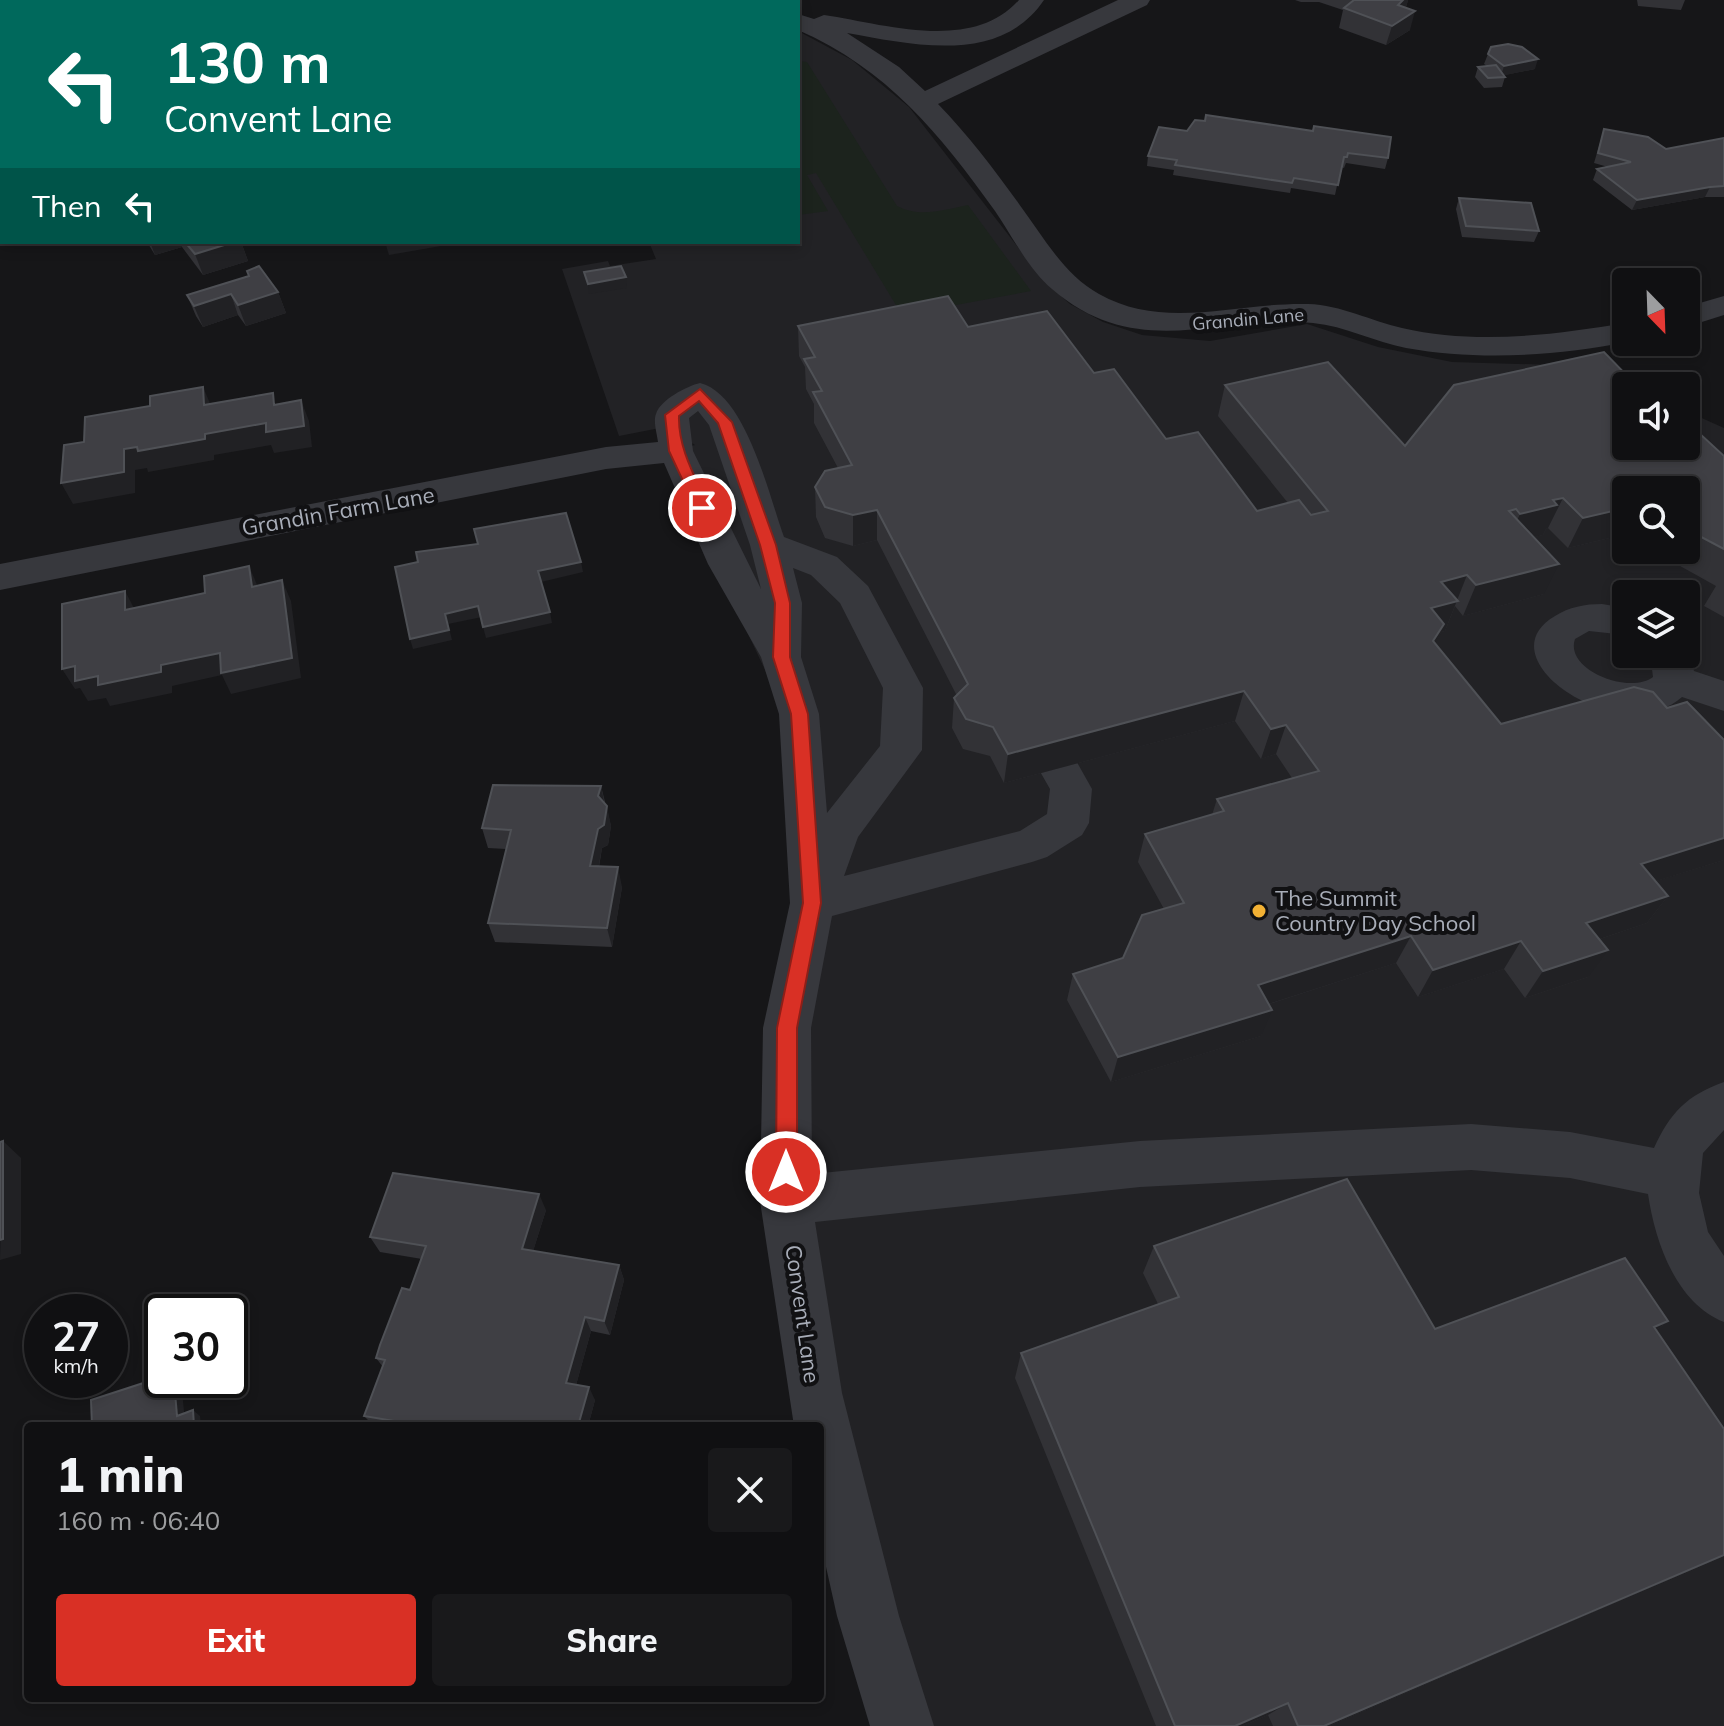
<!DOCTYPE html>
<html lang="en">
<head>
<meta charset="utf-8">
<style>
  body { margin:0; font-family:Mulish,sans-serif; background:#19191b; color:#f1f3f6; height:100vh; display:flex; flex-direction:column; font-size:30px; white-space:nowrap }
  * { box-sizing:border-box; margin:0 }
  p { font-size:26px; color:#9c9d9f }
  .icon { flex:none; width:44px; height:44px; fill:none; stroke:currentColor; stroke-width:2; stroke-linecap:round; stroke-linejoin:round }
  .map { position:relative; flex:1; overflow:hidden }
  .panel { position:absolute; left:24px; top:1422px; width:800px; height:280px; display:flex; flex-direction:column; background:#101012; border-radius:8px; box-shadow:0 4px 12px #0003,0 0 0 2px #303032 }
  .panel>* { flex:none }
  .top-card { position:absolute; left:0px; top:0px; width:800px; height:244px; box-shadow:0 4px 12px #0003,0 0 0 2px #303032; background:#00695c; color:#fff; overflow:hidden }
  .needle { width:52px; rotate:157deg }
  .buttons { position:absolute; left:1612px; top:268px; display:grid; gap:16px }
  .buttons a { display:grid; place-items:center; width:88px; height:88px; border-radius:8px; background:#101012; box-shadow:0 4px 12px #0003,0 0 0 2px #303032; font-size:40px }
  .speed { position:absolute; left:24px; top:1294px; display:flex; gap:16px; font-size:40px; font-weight:700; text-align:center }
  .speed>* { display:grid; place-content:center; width:104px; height:104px; border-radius:50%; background:#101012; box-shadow:0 4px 12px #0003,0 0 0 2px #303032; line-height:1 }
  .speed small { font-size:20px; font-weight:400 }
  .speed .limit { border:4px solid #111; border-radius:12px; background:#fff; color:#111 }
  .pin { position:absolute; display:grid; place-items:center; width:68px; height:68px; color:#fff; margin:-34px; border:4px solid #fff; border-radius:50%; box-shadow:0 2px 8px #0007 }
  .me { position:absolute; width:88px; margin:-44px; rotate:0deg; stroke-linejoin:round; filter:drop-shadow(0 0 6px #0008) }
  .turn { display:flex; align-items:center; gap:28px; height:168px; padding:0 32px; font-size:36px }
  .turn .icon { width:104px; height:104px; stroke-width:2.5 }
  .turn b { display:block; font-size:56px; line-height:68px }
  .then { display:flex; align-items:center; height:76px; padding:0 32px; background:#0003; gap:16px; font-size:30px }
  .round { display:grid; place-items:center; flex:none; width:84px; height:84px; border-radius:8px; background:#19191b }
  .summary { display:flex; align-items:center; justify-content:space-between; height:136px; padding:0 32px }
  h1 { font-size:48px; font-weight:800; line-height:60px }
  .cta { display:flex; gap:16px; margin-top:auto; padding:16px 32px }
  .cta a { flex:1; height:92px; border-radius:8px; background:#d93025; color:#fff; font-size:32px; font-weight:800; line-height:92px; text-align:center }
  .cta a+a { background:#19191b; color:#f1f3f6 }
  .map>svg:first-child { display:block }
</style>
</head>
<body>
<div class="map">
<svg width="1724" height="1726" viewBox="0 0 1724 1726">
  <rect width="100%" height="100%" fill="#161618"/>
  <path fill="#222225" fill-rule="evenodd" d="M798,31L852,60L909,107L1045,282L1070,304L1103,322L1142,335L1210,341L1307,324L1378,347L1452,362L1556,365L1626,386V446H1686V411L1724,428V1726H904L884,1665L781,1037L806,772L765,670L663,453L695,445L665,427L619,436L562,269L608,261L610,266L656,259L649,242H798ZM1626,490H1686V550H1626ZM1626,594H1686V654H1626Z"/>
  <path fill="#1c231d" d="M798,61L807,62L897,206C920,218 943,210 968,205L1031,291L902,315L816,173L807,175L828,211L798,215Z"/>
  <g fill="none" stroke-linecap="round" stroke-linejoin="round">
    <g fill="#37383d" fill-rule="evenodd">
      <path d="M1019,0H1044C1000,65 914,45 847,33L899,67L925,91L1118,0H1150L1147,5L938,104C968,135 994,169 1019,204C1043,236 1063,274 1099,294C1164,331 1238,302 1308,304C1341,305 1371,321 1402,328C1476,345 1553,335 1626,323L1628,342C1555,356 1480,361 1406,348C1375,342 1345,326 1313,323C1218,314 1138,363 1052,289C1029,270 1012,236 995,211C940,134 887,69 798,30V14L814,19L824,15C885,24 972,53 1019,0Z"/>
      <path d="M2,224L4,242L0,243V225Z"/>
      <path d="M1724,296V315L1686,327V307Z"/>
      <path d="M700,383C746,394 769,496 784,537L837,557L868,586L923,688L922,750L858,837L844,876L1020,831L1047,814L1050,789L1038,768L1044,757L1059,752L1074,757L1092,789L1089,823L1082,835L1047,857L1032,862L832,916L811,1028L812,1174L1140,1141L1471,1124L1570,1132L1654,1148C1670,1113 1687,1095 1724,1082V1130L1703,1153L1699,1193L1708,1232L1724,1256V1322C1676,1303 1655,1242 1648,1194L1570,1178L1471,1170L1140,1187L815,1222L842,1393L899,1616L934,1726H870L837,1616L820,1540V1426H794L760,1201L763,1028L790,903L779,714L761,657L708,564L664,463L606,469L0,590V564L606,447L658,442C657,434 653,421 656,414C660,400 687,386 700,383ZM698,411L709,425L750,545L761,589L693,451L689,418ZM793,568L811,575L840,603L883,688L880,746L827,813L819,714L801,657L802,603Z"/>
      <path d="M1602,604L1626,608V635L1589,631L1575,639C1564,670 1630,695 1653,677L1650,654H1686V648L1694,671L1724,681V711L1682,697C1622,751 1481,659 1555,616C1569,607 1585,604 1602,604Z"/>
    </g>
  </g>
  <g fill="#323236">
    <path d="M1295,0H1408L1406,7L1410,30L1386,45L1339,28L1343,10L1319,2H1301Z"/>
    <path d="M1637,0H1685L1681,10L1638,6Z"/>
    <path d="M1488,54L1535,69L1504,75L1505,77L1502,87L1484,88L1475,77L1478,67L1487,66L1484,64Z"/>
    <path d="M1159,127L1388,158L1385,169L1346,163L1344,168L1341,167L1335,195L1291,188L1290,193L1173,175L1174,170L1147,166L1148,156Z"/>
    <path d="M1604,129L1666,149L1724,138V197H1705L1632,210L1593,180L1597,169L1608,167L1594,163Z"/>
    <path d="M1459,198L1539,231L1534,242L1462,237L1456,209Z"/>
    <path d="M147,242H241L248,261L203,275L182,247L155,255Z"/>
    <path d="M247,271L278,292L286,313L246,326L238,315L203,327L196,316L187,295L249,276Z"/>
    <path d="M798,326L968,327L1094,373L1166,439L1257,511L1288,503L1218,416L1225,385L1405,446L1637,386L1724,456V617L1704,606L1716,586L1664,557L1667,551L1665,550H1686V490H1626V534L1568,548L1548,528L1546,529L1543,535L1534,537L1544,594L1463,616L1455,606L1445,631L1441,632L1435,644L1501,724L1667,708L1724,740V860L1656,881L1668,896L1647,923L1600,939L1588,977L1525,998L1504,969L1418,997L1396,963L1269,1004L1261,1036L1111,1082L1067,1000L1073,974L1123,958L1164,909L1138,862L1145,834L1212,815L1217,799L1292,778L1276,754L1261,759L1235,721L1004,783L990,756L963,749L952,728L954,698L957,696L877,540L853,546L825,538L816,517L815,487L838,468L814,423V404L806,389L805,367L799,356Z"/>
    <path d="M601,786L611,826L608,845L602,848L599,867L622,887L612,947L495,942L488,923L506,849L488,848L482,828Z"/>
    <path d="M546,1210L533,1251L619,1265L624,1280L610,1335L591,1331L576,1385L595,1400L588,1426H374L364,1416L383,1367L376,1358L410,1290L422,1259L380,1252L370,1237Z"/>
    <path d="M1154,1246L1435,1329L1668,1321L1657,1330L1724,1556L1329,1726H1273L1268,1715L1243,1726H1156L1015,1378L1021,1353L1158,1304L1143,1273Z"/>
  </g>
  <g fill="#212124">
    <path d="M1403,0H1408L1405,12L1398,5Z"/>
    <path d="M1415,11L1410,30L1386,45L1392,26Z"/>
    <path d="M1538,59L1535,69L1501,76L1504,66Z"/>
    <path d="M1710,187L1705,197L1632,210L1637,200Z"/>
    <path d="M150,242H180L182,247L155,255Z"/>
    <path d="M234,242H241L248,261L203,275L195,254Z"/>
    <path d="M385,242H464L389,255Z"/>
    <path d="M626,277L627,288L589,294L588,284Z"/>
    <path d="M278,292L286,313L246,326L238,305Z"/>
    <path d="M231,294L238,315L203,327L194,306Z"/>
    <path d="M203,387L212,408L204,405Z"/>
    <path d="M301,400L309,421L312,447L274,453L271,445L214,455V460L148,472L147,468L135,470V493L73,504L61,483L124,449Z"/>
    <path d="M1563,498L1548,528L1546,529L1543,535L1506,544L1520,514L1553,500Z"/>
    <path d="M1626,508V534L1568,548L1583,518Z"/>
    <path d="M877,510V540L853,546V515Z"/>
    <path d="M581,562L583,572L541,582L538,571Z"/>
    <path d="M1559,564L1544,594L1463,616L1476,585Z"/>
    <path d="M249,566L258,587H252Z"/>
    <path d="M1467,575L1445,631L1441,632L1431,654L1418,638L1441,582Z"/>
    <path d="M282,580L291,601L301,678L231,694L222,675L172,686V693L110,706L106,698L88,701L80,688L75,689L62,669L75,666L161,665Z"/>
    <path d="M125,591L136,612L125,610Z"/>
    <path d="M478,606L482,617L448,624L452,640L413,649L410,639L445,614Z"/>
    <path d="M550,612L552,623L486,638L483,627Z"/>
    <path d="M1244,691L1235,721L1004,783L1008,754Z"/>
    <path d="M1286,725L1276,754L1261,759L1271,729Z"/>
    <path d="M601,786L605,806L598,796Z"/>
    <path d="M607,806L611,826L608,845L602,848L595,886L590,866L598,829Z"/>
    <path d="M1724,838V860L1621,892L1641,864Z"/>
    <path d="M618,867L622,887L612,947L607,928Z"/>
    <path d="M1668,896L1647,923L1567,950L1586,923Z"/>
    <path d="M1411,936L1396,963L1247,1011L1258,985Z"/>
    <path d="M1521,941L1504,969L1418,997L1433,970Z"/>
    <path d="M1608,950L1588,977L1525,998L1543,971Z"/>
    <path d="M1272,1010L1261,1036L1111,1082L1118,1057Z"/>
    <path d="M3,1141L21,1158V1254L0,1260Z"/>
    <path d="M539,1194L546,1210L529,1264L522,1249Z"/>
    <path d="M619,1265L624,1280L610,1335L604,1321Z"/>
    <path d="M585,1317L591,1331L573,1396L566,1383Z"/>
    <path d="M1668,1321L1636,1347L1654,1327Z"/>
    <path d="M174,1380H181L185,1422L177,1416Z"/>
    <path d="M589,1387L595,1400L588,1426H578Z"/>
    <path d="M193,1410L200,1416L201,1426H194Z"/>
    <path d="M1724,1555V1556L1329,1726H1324Z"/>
    <path d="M1288,1703L1268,1715L1243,1726H1235Z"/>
  </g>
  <g fill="#3f3f44" stroke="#4f5156" stroke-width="2">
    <path d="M1354,0H1403L1398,5L1415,11L1392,26L1344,8Z"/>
    <path d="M1508,44L1522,47L1538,59L1504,66L1488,54L1491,47Z"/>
    <path d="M1496,65L1505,77L1488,78L1478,67Z"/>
    <path d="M1206,115L1313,131L1314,126L1391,137L1388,158L1348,153L1347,157H1344L1338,185L1294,178L1292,183L1175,165L1177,160L1148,156L1159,127L1187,131L1195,120L1205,121Z"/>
    <path d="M1604,129L1648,137L1666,149L1724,138V186L1710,187L1637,200L1597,169L1631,162L1598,153Z"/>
    <path d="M1459,198L1531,203L1539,231L1466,226Z"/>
    <path d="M185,242H234L195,254Z"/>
    <path d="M259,266L278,292L238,305L231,294L194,306L187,295L249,276L247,271Z"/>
    <path d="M621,266L626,277L588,284L584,272Z"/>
    <path d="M948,296L968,327L1047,311L1094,373L1114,369L1166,439L1198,432L1257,511L1299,500L1311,515L1328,511L1225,385L1328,362L1405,446L1454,385L1604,352L1637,386H1626V446H1686V421L1724,456V549L1686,529L1687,522L1686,521V490H1626V508L1583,518L1563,498L1553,500L1557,505L1520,514L1516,509L1509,511L1559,564L1476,585L1467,575L1441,582L1458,601L1431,608L1444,624L1433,641L1501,724L1634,687L1653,692L1667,708L1687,702L1724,740V838L1641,864L1668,896L1586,923L1608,950L1543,971L1521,941L1433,970L1411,936L1258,985L1272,1010L1118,1057L1073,974L1123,958L1142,915L1184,903L1145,834L1224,811L1217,799L1319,771L1286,725L1271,729L1244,691L1008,754L993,727L966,719L954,698L968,684L877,510L853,515L825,507L815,487L825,471L852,465L813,392L822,391L804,359L815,357L798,326Z"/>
    <path d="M203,387L204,405L273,393L274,405L301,400L304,426L266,432V423L205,434V439L138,451L137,447L124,449V472L61,483L64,445L84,442L85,417L150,406V396Z"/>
    <path d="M566,513L581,562L538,571L550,612L483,627L478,606L445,614L449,630L410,639L395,567L418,562L416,552L478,544L474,529Z"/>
    <path d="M249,566L252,587L282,580L292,658L221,673L220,653L161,665V672L98,685V676L75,681V666L62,669V604L125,591V610L205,593L204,576Z"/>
    <path d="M493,785L601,786L598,796L607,806L604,825L598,829L590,866L618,867L607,928L488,923L511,830L482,828Z"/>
    <path d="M3,1141V1239L0,1240V1142Z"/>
    <path d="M393,1173L539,1194L522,1249L619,1265L604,1321L585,1317L566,1383L589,1387L578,1426H424L364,1416L385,1360L376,1358L380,1345L402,1288L410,1290L426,1246L370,1237Z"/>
    <path d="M1347,1179L1435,1329L1625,1258L1668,1321L1654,1327L1724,1429V1555L1324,1726H1298L1288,1703L1235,1726H1175L1021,1353L1179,1297L1154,1246Z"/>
    <path d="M162,1377V1380H174L177,1416L193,1410L194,1426H92L91,1400Z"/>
  </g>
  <path fill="#d93025" stroke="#8d1f18" stroke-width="2" d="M700,389L732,422L776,545L790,603V657L808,714L821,903L797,1028V1172L794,1179L786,1182L779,1179L776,1172L777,1028L803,903L791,714L773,657L775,603L760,545L718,423L699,401L679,416C678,449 696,478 709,508L707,511H697L669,451L665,415Z"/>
  <circle fill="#f2b134" stroke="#111113" stroke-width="3" cx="1259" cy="911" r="8"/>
  <g text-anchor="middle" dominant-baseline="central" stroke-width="8" stroke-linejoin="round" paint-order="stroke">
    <g font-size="18" fill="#a8adb8" stroke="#111113">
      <text transform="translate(1248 319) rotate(-5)">Grandin Lane</text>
    </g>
    <g font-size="22" fill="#a8adb8" stroke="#111113">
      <text transform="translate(338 511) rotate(-10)">Grandin Farm Lane</text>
      <text transform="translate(803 1314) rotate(82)">Convent Lane</text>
    </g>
    <g font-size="22" fill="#a8adb8" stroke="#111113" text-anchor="start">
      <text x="1275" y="898">The Summit<tspan x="1275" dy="25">Country Day School</tspan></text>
    </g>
  </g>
</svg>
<div class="buttons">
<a><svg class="needle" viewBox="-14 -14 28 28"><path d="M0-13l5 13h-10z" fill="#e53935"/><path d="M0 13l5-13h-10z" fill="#9c9d9f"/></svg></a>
<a><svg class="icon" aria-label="sound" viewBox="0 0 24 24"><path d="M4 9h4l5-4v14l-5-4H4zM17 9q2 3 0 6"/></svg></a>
<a><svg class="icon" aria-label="search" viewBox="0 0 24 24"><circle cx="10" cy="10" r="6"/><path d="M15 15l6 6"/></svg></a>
<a><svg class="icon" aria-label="layers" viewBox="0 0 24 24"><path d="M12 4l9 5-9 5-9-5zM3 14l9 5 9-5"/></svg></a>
</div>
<div class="speed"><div>27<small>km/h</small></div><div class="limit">30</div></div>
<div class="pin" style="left:702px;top:508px;background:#d93025"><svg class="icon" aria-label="arrive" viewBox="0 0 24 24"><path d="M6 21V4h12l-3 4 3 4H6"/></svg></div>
<svg class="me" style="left:786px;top:1172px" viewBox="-20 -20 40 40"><circle r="17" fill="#d93025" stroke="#fff" stroke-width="3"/><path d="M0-11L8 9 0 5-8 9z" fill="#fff"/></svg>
<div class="top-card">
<div class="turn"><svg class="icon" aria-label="left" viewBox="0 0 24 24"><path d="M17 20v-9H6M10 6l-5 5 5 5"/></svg><div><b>130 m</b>Convent Lane</div></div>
<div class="then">Then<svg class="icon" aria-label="left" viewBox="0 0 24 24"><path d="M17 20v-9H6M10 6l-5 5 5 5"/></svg></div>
</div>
<section class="panel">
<div class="summary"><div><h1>1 min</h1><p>160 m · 06:40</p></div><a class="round"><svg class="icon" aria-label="close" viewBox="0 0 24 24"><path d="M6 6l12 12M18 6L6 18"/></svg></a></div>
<div class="cta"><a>Exit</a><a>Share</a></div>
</section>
</div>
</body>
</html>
